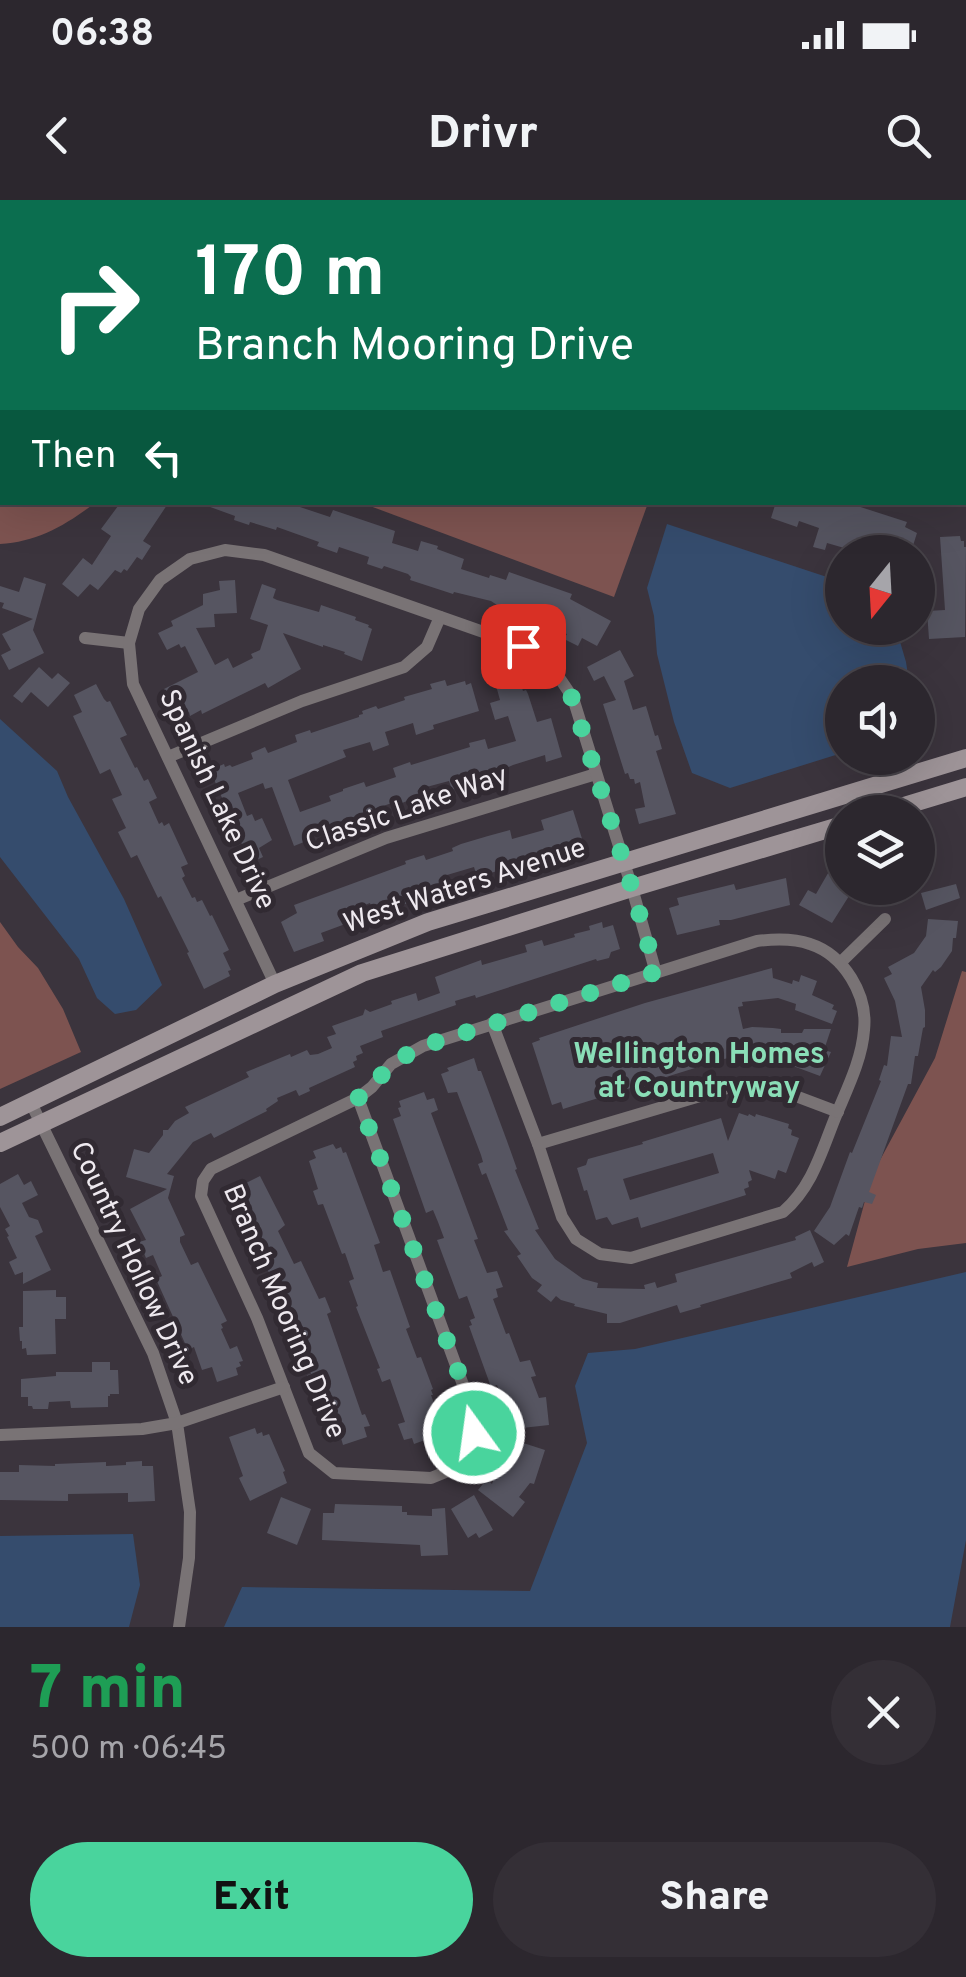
<!DOCTYPE html>
<html lang="en">
<head>
<meta charset="utf-8">
<style>
  body { margin:0; font-family:Overpass,sans-serif; background:#342f36; color:#f1f3f6; height:100vh; display:flex; flex-direction:column; font-size:38px; white-space:nowrap }
  * { box-sizing:border-box; margin:0 }
  p { font-size:32px; color:#a6a5aa }
  .icon { flex:none; width:55px; height:55px; fill:none; stroke:currentColor; stroke-width:2; stroke-linecap:round; stroke-linejoin:round }
  .map { position:relative; height:1427px; overflow:hidden }
  .drawer { display:flex; flex-direction:column; background:#2c272e; flex:1 }
  .drawer>* { flex:none }
  .hud { position:absolute; left:0px; top:0px; width:968px; height:305px; box-shadow:0 10px 40px #0002,0 0 0 2px #48444a; background:#0b6e4f; color:#fff; overflow:hidden }
  .needle { width:65px; rotate:198deg }
  .tools { position:absolute; left:825px; top:335px; display:grid; gap:20px }
  .tools a { display:grid; place-items:center; width:110px; height:110px; border-radius:50%; background:#2c272e; box-shadow:0 10px 40px #0002,0 0 0 2px #48444a; font-size:50px }
  .pin { position:absolute; display:grid; place-items:center; width:85px; height:85px; color:#fff; margin:-42px; border-radius:20px; box-shadow:0 5px 15px #0006 }
  .me { position:absolute; width:110px; margin:-55px; rotate:346deg; stroke-linejoin:round; filter:drop-shadow(0 0 8px #0008) }
  .turn { display:flex; align-items:center; gap:35px; height:210px; padding:0 30px; font-size:45px }
  .turn .icon { width:130px; height:130px; stroke-width:2.5 }
  .turn b { display:block; font-size:70px; line-height:85px }
  .then { display:flex; align-items:center; height:95px; padding:0 30px; background:#0003; gap:20px; font-size:38px }
  .round { display:grid; place-items:center; flex:none; width:105px; height:105px; border-radius:52px; background:#342f36 }
  .overview { display:flex; align-items:center; justify-content:space-between; height:170px; padding:0 30px }
  h1 { font-size:60px; font-weight:800; line-height:75px; color:#1e9e55 }
  .action { display:flex; gap:20px; margin-top:auto; padding:20px 30px }
  .action a { flex:1; height:115px; border-radius:60px; background:#49d49d; color:#111; font-size:40px; font-weight:800; line-height:115px; text-align:center }
  .action a+a { background:#342f36; color:#f1f3f6 }
  .status { display:flex; justify-content:space-between; align-items:center; height:70px; padding:0 50px; background:#2c272e; direction:ltr }
  .status svg { height:28px; fill:currentColor }
  header { display:flex; justify-content:space-between; align-items:center; height:130px; padding:0 30px; background:#2c272e; font-size:45px; font-weight:800 }
  .map>svg:first-child { display:block }
</style>
</head>
<body>
<div class="status"><b>06:38</b><svg viewBox="0 0 49 12"><path d="M0 12V9h3v3zM5 12V6h3v6zM10 12V3h3v9zM15 12V0h3v12zM26 1h20v11H26zM47 4h2v5h-2z"/></svg></div>
<header><svg class="icon" aria-label="back" viewBox="0 0 24 24"><path d="M15 5l-7 7 7 7"/></svg>Drivr<svg class="icon" aria-label="search" viewBox="0 0 24 24"><circle cx="10" cy="10" r="6"/><path d="M15 15l6 6"/></svg></header>
<div class="map">
<svg width="966" height="1427" viewBox="0 0 966 1427">
  <rect width="100%" height="100%" fill="#3b343d"/>
  <g fill="#7d5350">
    <path d="M0,0H758L757,2H2V302L95,303C66,325 37,342 0,344Z"/>
    <path d="M362,303L648,302V303L614,397Z"/>
    <path d="M0,722L18,747L38,768L63,809L81,852L0,889Z"/>
    <path d="M962,771L966,772V1043L918,1049L847,1067L872,975L935,858Z"/>
  </g>
  <g fill="#354c6d">
    <path d="M667,324L842,382V428H896L906,462L909,482H842V553L730,588L692,573L674,522L657,454L654,416L647,388Z"/>
    <path d="M0,519L57,571L68,597L124,699L162,785L136,810L115,814L97,798L79,759L0,657Z"/>
    <path d="M966,1072V1340L950,1427H224L242,1387L530,1391L587,1243L575,1186L588,1153L635,1149Z"/>
    <path d="M133,1334L140,1385L129,1427H0V1336Z"/>
  </g>
  <g fill="#565561" fill-rule="evenodd">
    <path d="M121,302H169L143,341L151,346L142,360L137,357L127,371L124,369L121,373L115,370L98,390L90,384L78,397L62,384L83,358L92,365L111,336L101,329Z"/>
    <path d="M202,302H285L330,317L333,310L395,331L392,343L418,351L421,341L438,346L437,349L464,359L461,369L489,378L490,375L506,380L509,372L572,394L570,399L611,421L597,446L582,438L578,446L564,439L567,434L544,427L547,420L516,410L514,415L500,411L496,407L497,405L491,401L454,392L453,394L410,380L411,377L408,374L384,366L382,369L367,364L369,357L339,347L337,353L317,346L319,342L277,327L276,330L250,322L249,325L234,320L235,316L202,304Z"/>
    <path d="M776,302H845L907,322L905,327L917,333L911,352H858L827,343L825,350L813,347L819,328L799,321L797,327L771,318Z"/>
    <path d="M960,336L961,341H964V347H966L965,437L929,439L927,411L945,410L940,337Z"/>
    <path d="M24,377L46,384L33,430L44,453L9,470L1,455L11,450L2,434L33,419L2,408L4,403L0,402V386L19,392Z"/>
    <path d="M235,380L237,413L214,414L215,427L196,428L215,465L228,458L233,468L253,458L251,454L260,450L268,425L250,419L262,384L276,389L273,398L277,400L319,412L321,405L356,417L355,420L369,425L368,427L372,429L362,461L344,454L345,452L323,445V447L283,433L301,469L268,488L265,483L202,514L201,510L190,516L189,512L183,515L181,512L177,514L164,489L198,472L185,446L181,448L179,444L167,450L158,433L173,426L171,421L203,405V394L220,390L219,381Z"/>
    <path d="M620,450L634,476L624,481L633,510L646,506L655,536L658,535L662,549L656,551L676,614L639,624L635,609L645,607L640,582L635,584L634,579H630L628,573L625,574L603,504L616,500L604,476L594,481L587,467Z"/>
    <path d="M39,467L52,479L58,473L70,483L48,507L31,492L22,503L13,496Z"/>
    <path d="M518,476L523,491L526,490L528,494L537,522L551,518L562,557L546,562L545,555L513,565L504,569L502,573L492,576L493,578L452,590L449,581L419,589L423,599L408,604L407,601L402,603L401,600L374,609L376,614L312,633V635L308,637L309,640L294,646L272,587L265,589L263,583L238,593L247,616L252,614L255,621L262,618L272,640L259,648L263,657L250,663L210,570L224,564L225,567L230,565L232,567L253,559L251,553L265,547L268,553L297,542L295,535L310,530L311,533L359,517V515L363,514L362,511L376,506L378,509L405,500L404,497L432,489L430,484L445,480L447,486L465,481L466,485L471,483L479,511L433,525L434,529L416,535L413,523L385,532L389,545L373,551L370,542L343,550L346,557L288,580L300,612L331,601L329,596L343,591V589L364,582L366,587L396,577L393,568L410,562L411,565L470,547L469,543L485,539L488,549L516,541L508,516L495,520L490,503L500,500L495,482Z"/>
    <path d="M96,484L104,499L107,502L110,501L127,535L120,538L135,568L137,567L144,581L148,579L157,598L149,602L159,624L162,622L164,626L169,623L188,664L181,667L185,676L182,678L192,698L195,697L197,702L202,700L210,716L212,715L229,750L223,753L231,770L228,771L230,776L204,789L187,753L189,752L161,696L158,698L137,655L131,658L118,632L126,628L112,599L122,595L110,569L100,574L73,516L82,512L74,495Z"/>
    <path d="M573,610L584,645L477,677L474,667L447,675L449,680L432,686L435,694L387,710L373,713L370,703L345,713L348,723L321,733L324,741L294,752L289,741L281,722L297,713L294,705L406,664L405,661L424,655L426,660L453,651L452,648L461,644L488,636L510,630L512,639L544,630L541,620Z"/>
    <path d="M842,656V688H854L832,723L799,705L808,690L816,694L831,668L835,670Z"/>
    <path d="M786,678L790,705L731,720H719L720,725L677,735L669,708L679,705L677,698L734,684L736,690Z"/>
    <path d="M956,684L960,698L926,710L921,693Z"/>
    <path d="M928,719L958,721L956,738H953L952,751L941,767L935,772L933,770L921,787L925,810V827L923,828L918,856H915L911,884H908L869,992L876,995L872,1004L864,1002L862,1008L859,1007L849,1036L846,1034L834,1045L814,1031L830,1007L850,952L852,953L881,881L879,880L884,865L887,866L891,836L902,837L895,801L884,778L892,774L888,767L914,753L926,736Z"/>
    <path d="M602,722L603,728L613,725L620,749L611,752L609,758L597,761L596,759L476,798L475,795L455,801L456,805L381,831L383,837L360,846L363,853L356,856L357,860L353,862L355,867L309,888L310,891L299,896L296,890L277,898L278,901L266,909L267,911L214,938L211,933L193,942L167,974L174,976L168,998L185,1035L180,1037V1042L191,1065L198,1062L227,1121L221,1124L223,1128L221,1129L230,1149L237,1146L243,1161L239,1162L241,1166L236,1168L238,1175L217,1182L212,1167L202,1170L194,1147L188,1150L156,1079L162,1076L153,1055L146,1058L139,1042L146,1040L130,1009L167,989L126,977L134,949L149,953L163,935V930H168L175,921L189,913L185,907L249,877L246,872L290,854L291,857L307,850L310,855L318,854L332,848L327,837L336,834L332,826L363,815L365,809L370,812L392,804L391,801L416,793L418,801L440,793L435,777L481,760L482,765L527,752L525,745L542,740L544,746L575,737L574,734L590,730L589,726Z"/>
    <path d="M772,768L773,778L792,784L793,780L799,782L801,775L817,781L812,795L834,805L832,809L837,811L832,824L795,810L796,804L778,798L742,802L743,806L738,807L743,829L752,827L773,828L781,829V833H802L804,829H831L824,850L831,852L820,876L793,866L797,856H764V850L724,859L563,909L561,902L552,905L532,843L540,840L539,838L645,803Z"/>
    <path d="M474,858L478,871H481L507,941L517,969L515,970L539,1029L535,1030L555,1059L583,1079L598,1083L597,1088L645,1089L644,1085L655,1082L657,1088L677,1082L675,1074L796,1040L795,1037L810,1030L824,1062L814,1067L812,1062L790,1073L792,1078L700,1105L701,1107L680,1113L677,1105L620,1123H607V1114L574,1106L575,1104L561,1100L556,1096L551,1102L537,1091L542,1085L532,1078L517,1056L521,1054L504,1031L508,1030L486,973L482,975L478,964L483,962L481,955L457,892L448,893L441,874L449,871L447,868Z"/>
    <path d="M424,892L427,900L434,898L438,910L431,913L478,1039L474,1040L487,1073L497,1071L503,1087L496,1089L498,1097L493,1099L506,1134L509,1133L520,1162L530,1160L536,1176L531,1177L539,1198L546,1197L549,1225L513,1229L511,1215L504,1216L503,1200L497,1185L491,1187L469,1126L472,1125L470,1120L475,1118L467,1096L459,1099L437,1040L444,1038L438,1022L433,1010L426,1013L393,919L401,916L398,908L401,907L399,901Z"/>
    <path d="M739,913L748,916L749,914L755,917L756,914L789,924L788,928L792,930L791,935L799,938L786,973L778,970L775,979L749,970L752,980L748,982L749,987L744,989L746,995L641,1028L638,1017L612,1025L607,1017L596,1020L587,990L584,991L577,968L586,965L588,959L643,944L642,942L721,918L728,941ZM713,953L719,973L630,1000L623,979Z"/>
    <path d="M333,944L336,949L341,947L343,953L346,952L380,1043L374,1045L383,1072L390,1070L410,1127L406,1129L417,1158L421,1157L433,1189L431,1190L433,1195H431L440,1220L434,1222L436,1236L414,1244L412,1238L404,1240L398,1224L405,1222L390,1179L382,1182L377,1169L380,1168L356,1107L358,1106L349,1081L354,1079L345,1053L342,1054L323,1004L318,1005L313,991L318,989L309,961L316,958L313,951Z"/>
    <path d="M18,974L24,985L31,981L38,995L22,1003L29,1017L38,1020L43,1032L35,1036L51,1070L23,1084V1072L15,1075L9,1062L17,1058L7,1037L9,1036L5,1029L10,1026L0,1007V984Z"/>
    <path d="M260,976L285,1025L278,1031L294,1064L301,1061L319,1099L325,1097L331,1112L327,1114L362,1215L365,1214L370,1226L364,1227L367,1237L343,1245L341,1238L337,1239L336,1235L329,1237L307,1175L311,1174L303,1151L300,1148L297,1149L266,1065L248,1032L245,1033L230,1003L233,1001L231,997L236,994L234,989Z"/>
    <path d="M56,1090V1097H66V1119H55L56,1154L27,1155L26,1148L22,1149V1141H20L19,1127H23V1091Z"/>
    <path d="M92,1162H110V1170H118L119,1194H110V1196H108V1207L71,1208L70,1201L49,1202L48,1209H33L32,1206H28V1197H21V1179L56,1176V1172H92Z"/>
    <path d="M255,1228L257,1234L262,1232L263,1236L269,1234L285,1271L283,1272L287,1283L250,1301L239,1278L243,1276L229,1237Z"/>
    <path d="M514,1240L545,1250L534,1284L530,1283L519,1297L525,1302L513,1317L478,1290L487,1279L492,1284L503,1251L510,1253Z"/>
    <path d="M142,1261V1266H153L155,1301L128,1302V1293L68,1294V1301L0,1300V1272H19V1265L55,1266V1264L106,1262V1266L126,1265V1262Z"/>
    <path d="M474,1295L493,1330L479,1338L476,1333L468,1338L451,1309Z"/>
    <path d="M281,1297L311,1309L297,1345L267,1333Z"/>
    <path d="M335,1304L402,1306V1312H407V1315L432,1316V1309L445,1308L448,1355L421,1356L420,1345L322,1340L323,1313H334Z"/>
  </g>
  <g fill="none" stroke-linecap="round" stroke-linejoin="round">
    <g stroke="#797375" stroke-width="12">
      <path d="M840,2L841,0"/>
      <path d="M965,144H966"/>
      <path d="M965,300H966"/>
      <path d="M85,438L129,443"/>
      <path d="M168,557L302,501L404,467L427,447L440,417"/>
      <path d="M236,700L386,638L596,574"/>
      <path d="M840,763L885,719"/>
      <path d="M275,784L133,484L129,443L139,409L160,380L190,359L225,350L264,355L523,446L552,467L573,498L632,688L656,773"/>
      <path d="M358,898L473,1212L474,1233L469,1251L453,1269L431,1278L334,1273L309,1253L257,1118L201,996L203,981L211,969L358,898L372,887L391,864L423,846L757,741C774,739 793,738 810,744C844,755 868,795 864,830C862,860 846,891 835,918C821,953 812,987 783,1012L631,1058L600,1054L576,1039L562,1017L538,944L492,823"/>
      <path d="M31,903L153,1153L177,1223L190,1312L189,1358L179,1427"/>
      <path d="M538,944L744,883L769,886L838,912"/>
      <path d="M0,1235L142,1229L177,1223L284,1187"/>
    </g>
    <g stroke="#9e9498" stroke-width="18">
      <path d="M884,612L966,587"/>
      <path d="M0,917L275,784L428,722L966,558"/>
      <path d="M0,943L362,773L632,688L842,625"/>
    </g>
  </g>
  <g fill="none" stroke-linecap="round" stroke-linejoin="round">
    <path stroke="#49d49d" stroke-width="18" stroke-dasharray="0 32.4" d="M474,1233L473,1212L358,898L372,888L390,864L423,846L656,772L632,688L572,498L552,466L523,446"/>
  </g>
  <g text-anchor="middle" dominant-baseline="central" stroke-width="10" stroke-linejoin="round" paint-order="stroke">
    <g font-size="28" fill="#eee9ef" stroke="#312a32">
      <text transform="translate(216 600) rotate(65)">Spanish Lake Drive</text>
      <text transform="translate(407 610) rotate(-19)">Classic Lake Way</text>
      <text transform="translate(465 687) rotate(-18)">West Waters Avenue</text>
      <text transform="translate(133 1064) rotate(65)">Country Hollow Drive</text>
      <text transform="translate(283 1112) rotate(67)">Branch Mooring Drive</text>
    </g>
    <g font-size="30" font-weight="bold" fill="#8adeb7" stroke="#312a32">
      <text x="699" y="855">Wellington Homes<tspan x="699" dy="34">at Countryway</tspan></text>
    </g>
  </g>
</svg>
<div class="tools">
<a><svg class="needle" viewBox="-14 -14 28 28"><path d="M0-13l5 13h-10z" fill="#e53935"/><path d="M0 13l5-13h-10z" fill="#a6a5aa"/></svg></a>
<a><svg class="icon" aria-label="sound" viewBox="0 0 24 24"><path d="M4 9h4l5-4v14l-5-4H4zM17 9q2 3 0 6"/></svg></a>
<a><svg class="icon" aria-label="layers" viewBox="0 0 24 24"><path d="M12 4l9 5-9 5-9-5zM3 14l9 5 9-5"/></svg></a>
</div>
<div class="pin" style="left:523px;top:446px;background:#d93025"><svg class="icon" aria-label="arrive" viewBox="0 0 24 24"><path d="M6 21V4h12l-3 4 3 4H6"/></svg></div>
<svg class="me" style="left:474px;top:1233px" viewBox="-20 -20 40 40"><circle r="17" fill="#49d49d" stroke="#fff" stroke-width="3"/><path d="M0-11L8 9 0 5-8 9z" fill="#fff"/></svg>
<div class="hud">
<div class="turn"><svg class="icon" aria-label="right" viewBox="0 0 24 24"><path d="M7 20v-9h11M14 6l5 5-5 5"/></svg><div><b>170 m</b>Branch Mooring Drive</div></div>
<div class="then">Then<svg class="icon" aria-label="left" viewBox="0 0 24 24"><path d="M17 20v-9H6M10 6l-5 5 5 5"/></svg></div>
</div>
</div>
<section class="drawer">
<div class="overview"><div><h1>7 min</h1><p>500 m · 06:45</p></div><a class="round"><svg class="icon" aria-label="close" viewBox="0 0 24 24"><path d="M6 6l12 12M18 6L6 18"/></svg></a></div>
<div class="action"><a>Exit</a><a>Share</a></div>
</section>
</body>
</html>
